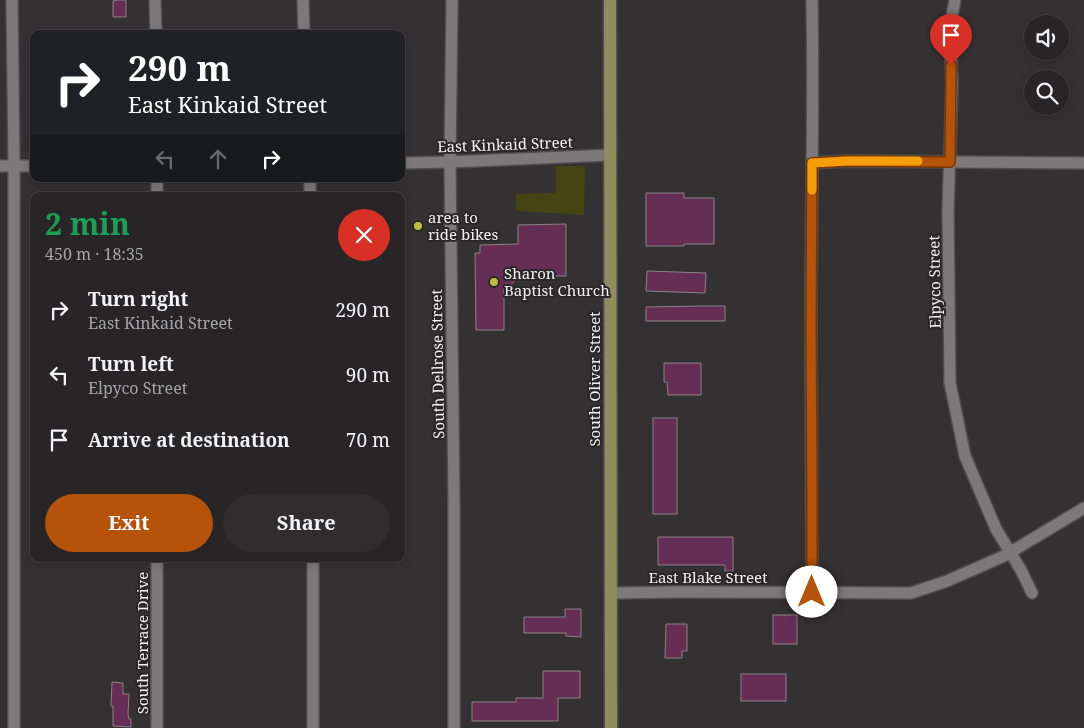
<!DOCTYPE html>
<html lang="en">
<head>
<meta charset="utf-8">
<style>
  body { margin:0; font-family:"Noto Serif",serif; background:#2f2d2e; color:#f1f3f6; height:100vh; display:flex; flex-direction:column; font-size:19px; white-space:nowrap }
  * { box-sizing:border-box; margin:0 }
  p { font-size:16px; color:#a4a5a7 }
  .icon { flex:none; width:28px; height:28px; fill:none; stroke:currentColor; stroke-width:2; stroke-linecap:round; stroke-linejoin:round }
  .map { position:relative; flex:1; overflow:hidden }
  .panel { position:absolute; left:30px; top:192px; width:375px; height:370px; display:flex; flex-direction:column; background:#272526; border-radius:10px; box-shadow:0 2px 8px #0003,0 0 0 1px #434243 }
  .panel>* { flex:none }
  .banner { position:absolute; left:30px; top:30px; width:375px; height:152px; border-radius:10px; box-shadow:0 2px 8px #0003,0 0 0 1px #434243; background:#202124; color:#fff; overflow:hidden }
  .fabs { position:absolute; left:1024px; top:15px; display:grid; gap:10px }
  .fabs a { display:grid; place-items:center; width:45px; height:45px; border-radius:50%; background:#272526; box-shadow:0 2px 8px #0003,0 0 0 1px #434243; font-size:25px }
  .pin { position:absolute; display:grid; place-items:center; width:42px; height:42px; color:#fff; margin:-51px -21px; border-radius:50% 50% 50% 0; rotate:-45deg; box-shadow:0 0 5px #0007 }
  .pin .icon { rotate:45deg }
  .me { position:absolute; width:55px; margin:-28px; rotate:0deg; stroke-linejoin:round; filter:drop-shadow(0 0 4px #0008) }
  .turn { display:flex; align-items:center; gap:18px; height:105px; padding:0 15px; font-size:22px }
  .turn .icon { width:65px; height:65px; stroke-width:2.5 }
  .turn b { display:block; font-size:35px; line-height:42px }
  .lanes { display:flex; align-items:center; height:48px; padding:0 15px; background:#0003; justify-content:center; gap:25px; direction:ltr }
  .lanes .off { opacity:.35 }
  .round { display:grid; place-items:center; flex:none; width:52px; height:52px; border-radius:26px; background:#2f2d2e }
  .overview { display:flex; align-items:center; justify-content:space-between; height:85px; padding:0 15px }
  h1 { font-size:30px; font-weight:700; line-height:38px; color:#1e9e55 }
  .action { display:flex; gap:10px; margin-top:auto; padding:10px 15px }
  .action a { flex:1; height:58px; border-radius:30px; background:#b45309; color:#fff; font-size:20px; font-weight:700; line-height:58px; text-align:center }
  .action a+a { background:#2f2d2e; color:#f1f3f6 }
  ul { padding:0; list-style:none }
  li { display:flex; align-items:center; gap:15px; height:65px; padding:0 15px }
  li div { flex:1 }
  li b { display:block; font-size:19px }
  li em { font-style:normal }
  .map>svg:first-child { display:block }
</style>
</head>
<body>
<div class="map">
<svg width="1084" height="728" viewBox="0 0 1084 728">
  <rect width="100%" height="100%" fill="#343133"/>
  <path fill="#454412" d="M556,166H585L584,215L516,211V194L556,193Z"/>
  <g fill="#662d55" stroke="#888486">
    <path d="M118,0H126V17H113V1Z"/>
    <path d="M646,193H684V198H714V244H684V246H646Z"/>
    <path d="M566,224V276H519L509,287H504V330H476L475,253H480V245L518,244V225Z"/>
    <path d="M647,271L706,273L705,293L646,291Z"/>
    <path d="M701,306H725V321H646V307Z"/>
    <path d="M664,363H701V395H668L667,382H664Z"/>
    <rect x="653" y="418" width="24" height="96"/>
    <path d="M658,537H733V571H725V565H658Z"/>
    <path d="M565,609H581V637L566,636V633H524V617H565Z"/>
    <rect x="773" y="615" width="24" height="29"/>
    <path d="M666,624H687V651H682V658H665Z"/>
    <path d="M543,671H580V698H558V721H472V702H516V698H543Z"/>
    <rect x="741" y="674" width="45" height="27"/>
    <path d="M112,682L123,683V694H129L128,714L129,719H131V727L113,726V706H111Z"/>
  </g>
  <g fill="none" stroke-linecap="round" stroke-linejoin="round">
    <defs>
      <g id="street">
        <path d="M12,0L14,166V728"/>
        <path d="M155,0L156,34"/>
        <path d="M303,0L304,34"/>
        <path d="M452,0L450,162L454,501V728"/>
        <path d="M955,0L950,26L952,85L948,211L950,383L965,456L996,529L1021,570L1032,593"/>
        <path d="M401,163L450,162L610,155"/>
        <path d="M812,163L847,161L1084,163"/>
        <path d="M0,166H34"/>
        <path d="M310,179V196"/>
        <path d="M157,196V179"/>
        <path d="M157,559V728"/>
        <path d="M812,592C812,502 811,413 811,323C811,215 814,108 812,0"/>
        <path d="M611,593L677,592L911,593L947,581L1004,556L1084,508"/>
        <path d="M313,728V559"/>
      </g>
      <path id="secondary" d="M610,0L611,728"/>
    </defs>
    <use href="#street" stroke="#504d4f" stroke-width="14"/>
    <use href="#secondary" stroke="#504d4f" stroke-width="15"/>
    <use href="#street" stroke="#7d797b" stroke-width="11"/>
    <use href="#secondary" stroke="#908c5e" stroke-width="12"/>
  </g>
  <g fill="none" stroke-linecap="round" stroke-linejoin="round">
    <defs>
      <path id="route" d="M812,592V493L811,323L812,163L847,161L950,162L951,65"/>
    </defs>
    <use href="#route" stroke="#753606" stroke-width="12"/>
    <use href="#route" stroke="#b45309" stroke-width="9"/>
    <path stroke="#f59e0b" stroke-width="9" d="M812,190V163L847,161H918"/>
  </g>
  <g fill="#c0be41" stroke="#2a2729" stroke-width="2">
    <circle cx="418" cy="226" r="5"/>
    <circle cx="494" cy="282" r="5"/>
  </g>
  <g text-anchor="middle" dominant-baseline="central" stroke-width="4" stroke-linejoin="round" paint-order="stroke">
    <g font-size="15" fill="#f3f1f2" stroke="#2a2729">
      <text transform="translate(505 144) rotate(-2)">East Kinkaid Street</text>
      <text transform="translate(934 282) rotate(-91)">Elpyco Street</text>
      <text transform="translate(437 364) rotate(-91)">South Dellrose Street</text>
      <text transform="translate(594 379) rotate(-90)">South Oliver Street</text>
      <text x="708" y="577">East Blake Street</text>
      <text transform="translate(142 643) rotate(-90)">South Terrace Drive</text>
    </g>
    <g font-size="15" fill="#f3f1f2" stroke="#2a2729" text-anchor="start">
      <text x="428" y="217">area to<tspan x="428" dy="17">ride bikes</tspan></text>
      <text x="504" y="273">Sharon<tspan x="504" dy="17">Baptist Church</tspan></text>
    </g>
  </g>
</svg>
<div class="fabs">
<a><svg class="icon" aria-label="sound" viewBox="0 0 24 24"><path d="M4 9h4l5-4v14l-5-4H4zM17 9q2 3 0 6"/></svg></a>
<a><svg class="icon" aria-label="search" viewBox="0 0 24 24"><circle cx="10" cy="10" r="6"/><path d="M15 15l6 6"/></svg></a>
</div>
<div class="pin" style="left:951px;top:65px;background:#d93025"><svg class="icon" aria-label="arrive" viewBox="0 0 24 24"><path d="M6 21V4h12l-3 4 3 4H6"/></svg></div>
<svg class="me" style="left:812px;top:592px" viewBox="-20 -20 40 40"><circle r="19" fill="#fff"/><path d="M0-13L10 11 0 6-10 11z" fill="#b45309"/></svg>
<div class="banner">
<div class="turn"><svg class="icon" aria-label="right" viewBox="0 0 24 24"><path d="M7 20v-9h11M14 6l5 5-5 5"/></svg><div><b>290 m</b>East Kinkaid Street</div></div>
<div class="lanes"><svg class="icon off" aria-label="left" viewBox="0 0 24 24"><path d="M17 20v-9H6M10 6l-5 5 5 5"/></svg><svg class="icon off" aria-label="ahead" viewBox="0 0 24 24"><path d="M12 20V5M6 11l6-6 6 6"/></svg><svg class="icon" aria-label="right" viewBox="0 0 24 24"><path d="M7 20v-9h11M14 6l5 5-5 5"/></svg></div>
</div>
<section class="panel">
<div class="overview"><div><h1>2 min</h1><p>450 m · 18:35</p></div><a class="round" style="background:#d93025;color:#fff"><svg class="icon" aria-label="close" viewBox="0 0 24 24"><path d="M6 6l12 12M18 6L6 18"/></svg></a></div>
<ul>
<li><svg class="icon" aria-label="right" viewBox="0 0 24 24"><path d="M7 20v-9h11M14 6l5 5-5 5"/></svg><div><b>Turn right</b><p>East Kinkaid Street</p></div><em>290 m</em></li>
<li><svg class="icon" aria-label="left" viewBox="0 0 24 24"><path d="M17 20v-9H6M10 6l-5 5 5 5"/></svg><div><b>Turn left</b><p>Elpyco Street</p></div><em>90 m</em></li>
<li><svg class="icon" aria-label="arrive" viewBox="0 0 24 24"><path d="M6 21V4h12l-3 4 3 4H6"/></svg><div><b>Arrive at destination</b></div><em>70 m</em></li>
</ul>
<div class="action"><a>Exit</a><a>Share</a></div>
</section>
</div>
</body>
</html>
